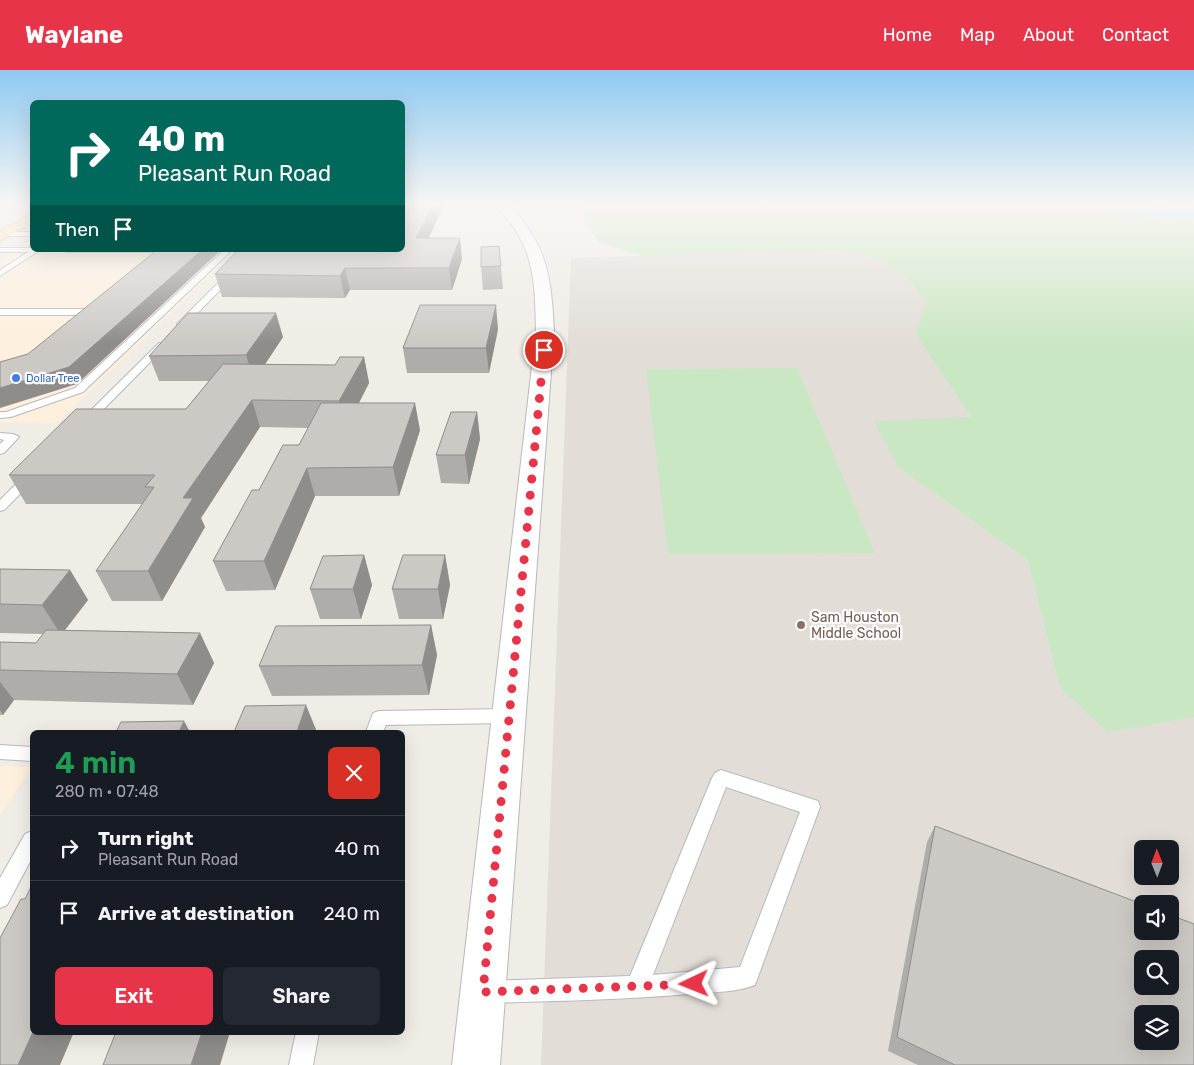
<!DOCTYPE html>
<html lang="en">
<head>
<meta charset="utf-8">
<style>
  body { margin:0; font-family:Rubik,sans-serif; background:#242831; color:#f1f3f6; height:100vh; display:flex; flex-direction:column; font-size:19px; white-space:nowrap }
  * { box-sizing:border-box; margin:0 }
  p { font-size:16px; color:#9ea1a6 }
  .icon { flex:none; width:28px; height:28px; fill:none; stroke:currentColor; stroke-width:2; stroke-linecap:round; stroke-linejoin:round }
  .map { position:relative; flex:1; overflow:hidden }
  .details { position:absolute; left:30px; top:660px; width:375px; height:305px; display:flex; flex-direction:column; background:#171b24; border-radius:8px; box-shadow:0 5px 20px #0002 }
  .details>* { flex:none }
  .banner { position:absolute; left:30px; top:30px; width:375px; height:152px; border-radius:8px; box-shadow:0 5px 20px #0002; background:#00695c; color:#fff; overflow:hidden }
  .needle { width:32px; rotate:359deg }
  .tools { position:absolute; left:1134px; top:770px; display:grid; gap:10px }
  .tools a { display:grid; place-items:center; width:45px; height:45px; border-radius:8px; background:#171b24; box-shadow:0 5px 20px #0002; font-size:25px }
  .pin { position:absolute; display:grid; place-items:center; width:42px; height:42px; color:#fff; margin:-21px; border:2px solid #fff; border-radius:50%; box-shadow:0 1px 5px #0007 }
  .me { position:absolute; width:55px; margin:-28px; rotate:268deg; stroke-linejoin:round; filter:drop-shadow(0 0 4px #0008) }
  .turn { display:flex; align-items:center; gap:18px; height:105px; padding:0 25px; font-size:22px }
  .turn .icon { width:65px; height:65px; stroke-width:2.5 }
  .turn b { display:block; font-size:35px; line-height:42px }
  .then { display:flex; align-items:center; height:48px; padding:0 25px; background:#0003; gap:10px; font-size:19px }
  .round { display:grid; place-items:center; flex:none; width:52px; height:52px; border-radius:8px; background:#242831 }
  .overview { display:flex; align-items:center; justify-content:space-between; height:85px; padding:0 25px }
  h1 { font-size:30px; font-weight:600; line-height:38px; color:#1e9e55 }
  .primary-button { display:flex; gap:10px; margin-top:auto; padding:10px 25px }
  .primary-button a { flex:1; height:58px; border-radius:8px; background:#e83449; color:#fff; font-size:20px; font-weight:600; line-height:58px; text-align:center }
  .primary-button a+a { background:#242831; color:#f1f3f6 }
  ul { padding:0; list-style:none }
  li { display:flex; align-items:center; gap:15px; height:65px; padding:0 25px; border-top:1px solid #363941 }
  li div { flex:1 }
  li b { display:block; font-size:19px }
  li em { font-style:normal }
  header { display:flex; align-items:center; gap:30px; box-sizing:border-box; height:70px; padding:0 25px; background:#e83449; color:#fff }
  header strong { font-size:24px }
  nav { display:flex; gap:28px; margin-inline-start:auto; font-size:18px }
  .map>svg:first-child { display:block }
</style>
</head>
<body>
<header>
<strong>Waylane</strong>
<nav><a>Home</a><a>Map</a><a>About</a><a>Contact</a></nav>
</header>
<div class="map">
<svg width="1194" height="995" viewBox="0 0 1194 995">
  <rect width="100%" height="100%" fill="#f0ece6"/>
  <g fill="#fef0dd">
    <path d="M32,170V180H236L57,353L0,352V190Z"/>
    <path d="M0,696L32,697L0,745Z"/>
  </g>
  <path fill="#e2ddd7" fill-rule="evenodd" d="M842,180L874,188L903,204L926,231L917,264L971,347L898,397L1028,491L1060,618L1107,661L1194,647V995H541L571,188ZM1142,779H1170V806H1142ZM1142,834H1170V861H1142ZM1142,889H1170V916H1142ZM1142,944H1170V971H1142Z"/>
  <g fill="#cae7c3">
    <path d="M584,134H1194V647L1107,662L1060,618L1028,491L898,397L874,351L971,347L916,264L926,231L903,204L874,188L842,180L642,186L600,173L584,151Z"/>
    <path d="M797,298L875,483L668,484L646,299Z"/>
  </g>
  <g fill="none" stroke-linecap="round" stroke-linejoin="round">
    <path fill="#a7e9fe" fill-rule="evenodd" d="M1103,134H1154L1181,139L1194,138V150L1181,151L1113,140L1106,138Z"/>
    <defs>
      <g id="service">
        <path d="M3,162H32V166H6Z"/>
        <path d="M0,178H32V180H40L0,206V200L28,182H0Z"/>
        <path d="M63,180H168L164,182H67Z"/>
        <path d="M224,180H232L83,322L11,347L0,348V342H6L75,318Z"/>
        <path d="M251,180H259L183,258H177V254Z"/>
        <path d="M0,239H87L91,242L87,245H0Z"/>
        <path d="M159,273L167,275L89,354H81V350Z"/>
        <path d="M0,363L13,364L19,367L4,383L0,384V374L4,370L0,369Z"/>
        <path d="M31,402L37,406L35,409L4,440L0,441V430L27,403Z"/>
        <path d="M509,639L515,641L517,646L515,651L509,653L386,655L383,662H366L373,643L379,641Z"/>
        <path d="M0,675L32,677V691L0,689Z"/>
        <path d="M721,700L818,731L820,737L755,915C735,923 711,922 690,924C622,930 554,931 486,933L478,930L475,922L478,914L486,911L630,906L712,708L715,703ZM726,717L800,742L740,897L653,905Z"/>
        <path d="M32,761V788L7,835L0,838V808L25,764Z"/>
        <path d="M296,962H319L313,995H289Z"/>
      </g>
      <path id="tertiary" d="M496,134H509C548,178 551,205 554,261L500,995H452L536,261C535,228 536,195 519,166C513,154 503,145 496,134Z"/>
      <path id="primary" d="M32,144V153L0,171V161Z"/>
    </defs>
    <use href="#service" stroke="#b6b9bc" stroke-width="2"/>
    <use href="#tertiary" stroke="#b6b9bc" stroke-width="2"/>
    <use href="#primary" stroke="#f0ab5e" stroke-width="2"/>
    <use href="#service" fill="#fff" fill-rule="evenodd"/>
    <use href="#tertiary" fill="#fff" fill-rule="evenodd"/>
    <use href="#primary" fill="#fee1ac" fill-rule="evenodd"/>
  </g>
  <g fill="#afada9">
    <path d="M402,134H444L429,168L462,189L452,220H350L345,228L222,227L215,204L402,180Z"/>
    <path d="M499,176L503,219L483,220L481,197Z"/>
    <path d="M498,259L489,303H407L403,278Z"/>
    <path d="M283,267L265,294L335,295L364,287L369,313L359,333L420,360L399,426H315L275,520L226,521L213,491L259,420L299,375L308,358L260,357L201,448L205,457L162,531H112L96,501L143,434H26L9,405L186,339L209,311H159L149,286Z"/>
    <path d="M477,342L480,369L469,414L441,413L436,385Z"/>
    <path d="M364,485L372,515L361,549H320L310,519Z"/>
    <path d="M445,485L450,515L443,549H399L392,519Z"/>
    <path d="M0,499L70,500L88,530L65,560L200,563L214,593L193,635L14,630L3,645H0V572L36,573L43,564L0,563Z"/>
    <path d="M431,555L437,585L429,625L272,626L259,596Z"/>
    <path d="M935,756L1194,995H918L888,981L927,772Z"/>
  </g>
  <g fill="#8f8d8a">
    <path d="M433,134H444L419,189L416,168Z"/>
    <path d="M460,168L462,189L452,220L449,198Z"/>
    <path d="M202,180H221L77,314L0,338V318Z"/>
    <path d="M345,198L350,220L345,228L340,206Z"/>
    <path d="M496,235L498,259L489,303L486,278Z"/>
    <path d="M276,243L283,267L254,311L246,285Z"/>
    <path d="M364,287L369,313L346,358L339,331Z"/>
    <path d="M252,330L260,357L201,448L205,457L162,531L148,501L183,428Z"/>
    <path d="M415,333L420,360L399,426L393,397Z"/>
    <path d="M477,342L480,369L469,414L465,385Z"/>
    <path d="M307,398L315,426L275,520L264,491Z"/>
    <path d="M364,485L372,515L361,549L353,519Z"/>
    <path d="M445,485L450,515L443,549L438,519Z"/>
    <path d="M70,500L88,530L61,565L42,535Z"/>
    <path d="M431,555L437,585L429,625L422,595Z"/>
    <path d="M200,563L214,593L193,635L177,604Z"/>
    <path d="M0,612L14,630L3,645L0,640Z"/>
    <path d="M306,635L317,662H297Z"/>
    <path d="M184,651L190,662H179Z"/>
    <path d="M33,962H74L60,995H18Z"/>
    <path d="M202,962H230L220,995H191Z"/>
  </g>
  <g fill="#ccc9c5" stroke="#8f8d8a" fill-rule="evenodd">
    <path d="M402,134H433L416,168H460L449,198H345L340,206L215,204L238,180H402Z"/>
    <path d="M499,176L501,196L481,197V177Z"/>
    <path d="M157,180H202L69,297L0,318V292L28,284Z"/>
    <path d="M420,235H496L486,278H403Z"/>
    <path d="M188,243H276L246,285L149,286Z"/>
    <path d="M340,287H364L339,331L252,330L183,428H193L148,501H96L154,417H145L155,405H9L76,339H186L223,294L335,295Z"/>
    <path d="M321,333H415L393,397L307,398L264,491H213L252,420H259L283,375H299Z"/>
    <path d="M451,342H477L465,385H436Z"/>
    <path d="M364,485L353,519H310L323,486Z"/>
    <path d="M403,485H445L438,519H392Z"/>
    <path d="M0,499L70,500L42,535L0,534Z"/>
    <path d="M431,555L422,595L259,596L276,556Z"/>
    <path d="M46,560L200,563L177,604L0,600V572L36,573Z"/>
    <path d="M306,635L297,662H234L245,636Z"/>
    <path d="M184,651L179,662H116L121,652Z"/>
    <path d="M935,756L1142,834V861H1170V845L1194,854V995H955L897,967ZM1142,889H1170V916H1142ZM1142,944H1170V971H1142Z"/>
    <path d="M32,815V962H33L18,995H0V868L21,829H25Z"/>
    <path d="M116,962H202L191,995H103Z"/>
  </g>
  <linearGradient id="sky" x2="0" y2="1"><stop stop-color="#8ec9f1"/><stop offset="0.49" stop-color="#f8f6f4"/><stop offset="1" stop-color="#f8f6f4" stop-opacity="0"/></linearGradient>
  <rect width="1194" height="274" fill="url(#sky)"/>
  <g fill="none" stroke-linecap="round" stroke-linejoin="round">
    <path stroke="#e83449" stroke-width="9" stroke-dasharray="0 16.2" d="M544,280L483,922L694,914"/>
  </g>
  <circle fill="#3f7fe0" stroke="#fff" stroke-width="2" cx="16" cy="308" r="5"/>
  <circle fill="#8d6e63" stroke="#fff" stroke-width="2" cx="801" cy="555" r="5"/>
  <g text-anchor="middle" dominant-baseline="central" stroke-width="4.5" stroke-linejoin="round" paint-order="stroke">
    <g font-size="11" fill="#366cbe" stroke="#fff" text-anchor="start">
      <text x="26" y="308">Dollar Tree</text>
    </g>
    <g font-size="14" fill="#785e54" stroke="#fff" text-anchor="start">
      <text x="811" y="547">Sam Houston<tspan x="811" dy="16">Middle School</tspan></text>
    </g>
  </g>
</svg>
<div class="tools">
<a><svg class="needle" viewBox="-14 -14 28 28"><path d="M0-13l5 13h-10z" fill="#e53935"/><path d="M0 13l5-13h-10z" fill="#9ea1a6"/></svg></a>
<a><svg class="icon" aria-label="sound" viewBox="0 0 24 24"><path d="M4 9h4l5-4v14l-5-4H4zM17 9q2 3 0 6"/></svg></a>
<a><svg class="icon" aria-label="search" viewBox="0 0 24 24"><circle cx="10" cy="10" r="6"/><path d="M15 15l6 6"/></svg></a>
<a><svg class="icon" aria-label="layers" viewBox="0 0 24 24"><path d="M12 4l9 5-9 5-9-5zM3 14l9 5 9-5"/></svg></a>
</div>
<div class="pin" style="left:544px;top:280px;background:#d93025"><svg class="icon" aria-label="arrive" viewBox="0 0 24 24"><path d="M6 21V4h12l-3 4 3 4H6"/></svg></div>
<svg class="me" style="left:694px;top:914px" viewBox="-20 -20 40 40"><path d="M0-17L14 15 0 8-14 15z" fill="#e83449" stroke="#fff" stroke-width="4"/></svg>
<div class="banner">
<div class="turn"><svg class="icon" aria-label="right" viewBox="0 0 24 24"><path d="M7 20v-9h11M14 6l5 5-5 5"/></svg><div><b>40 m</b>Pleasant Run Road</div></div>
<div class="then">Then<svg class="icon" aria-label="arrive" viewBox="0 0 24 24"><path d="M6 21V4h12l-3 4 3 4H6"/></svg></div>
</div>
<section class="details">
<div class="overview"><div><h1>4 min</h1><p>280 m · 07:48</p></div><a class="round" style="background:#d93025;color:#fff"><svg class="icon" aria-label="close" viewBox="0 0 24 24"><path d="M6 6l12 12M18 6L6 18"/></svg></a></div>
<ul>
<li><svg class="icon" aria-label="right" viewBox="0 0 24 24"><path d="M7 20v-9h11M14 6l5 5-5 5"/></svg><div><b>Turn right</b><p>Pleasant Run Road</p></div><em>40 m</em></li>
<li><svg class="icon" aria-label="arrive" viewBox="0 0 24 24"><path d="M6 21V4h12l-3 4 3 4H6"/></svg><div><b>Arrive at destination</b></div><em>240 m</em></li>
</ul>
<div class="primary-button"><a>Exit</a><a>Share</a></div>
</section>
</div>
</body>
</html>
